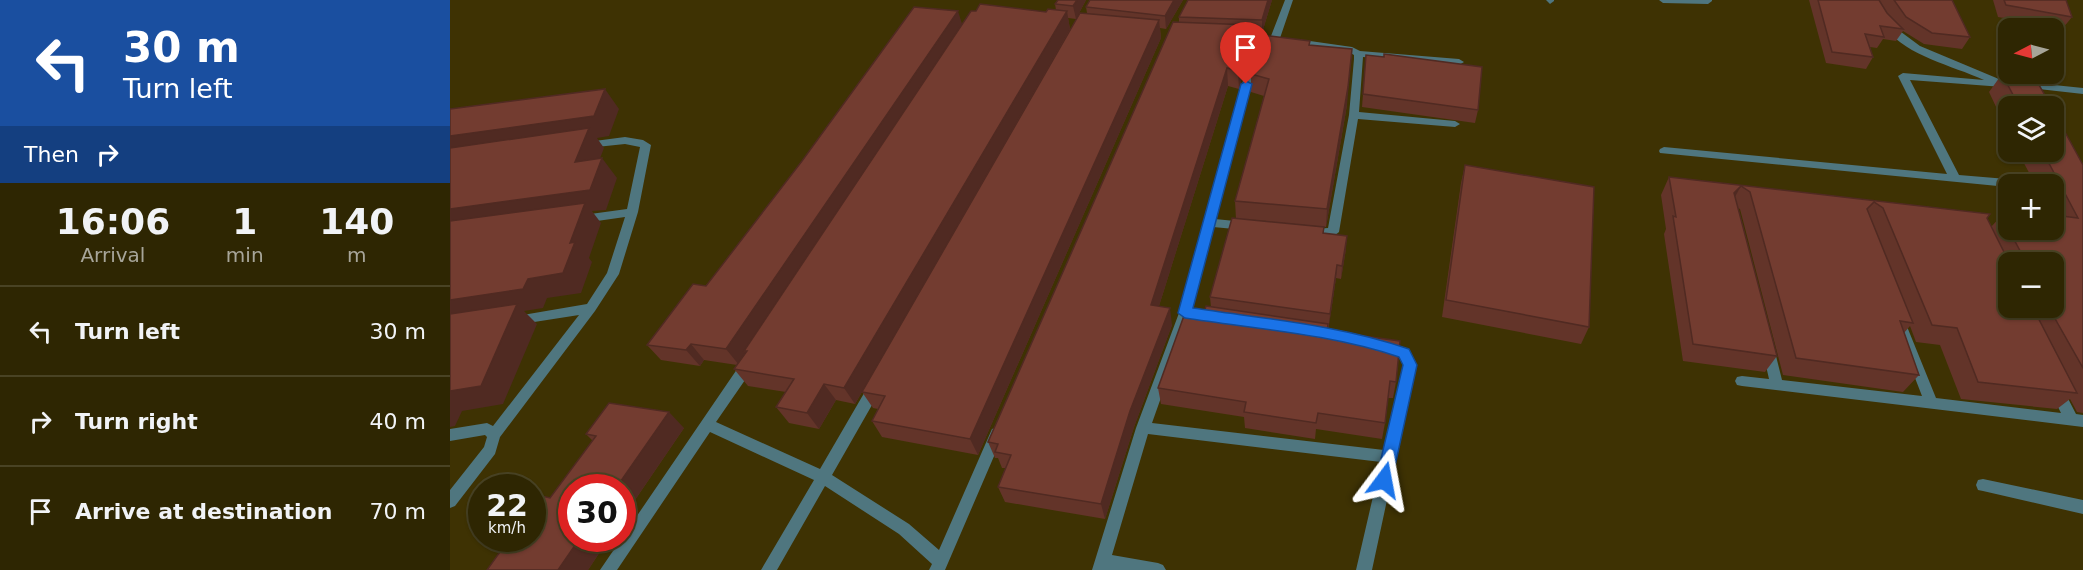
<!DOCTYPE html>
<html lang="en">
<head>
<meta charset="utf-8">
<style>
  body { margin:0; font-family:"DejaVu Sans",sans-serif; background:#3a3211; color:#f1f3f6; height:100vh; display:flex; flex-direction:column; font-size:22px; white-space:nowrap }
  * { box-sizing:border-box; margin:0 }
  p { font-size:20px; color:#a7a599 }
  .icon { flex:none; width:33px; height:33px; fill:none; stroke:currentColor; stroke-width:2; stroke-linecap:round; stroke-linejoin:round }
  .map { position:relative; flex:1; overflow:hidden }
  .drawer { display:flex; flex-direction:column; background:#2e2602; width:450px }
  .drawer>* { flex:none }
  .guide { background:#1a4fa0; color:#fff; overflow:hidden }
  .needle { width:39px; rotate:264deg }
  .controls { position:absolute; left:1548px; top:18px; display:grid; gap:12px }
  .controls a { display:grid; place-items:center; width:66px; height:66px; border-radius:12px; background:#2e2602; box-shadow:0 2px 4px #0004,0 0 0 2px #494324; font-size:30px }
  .speed { position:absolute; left:18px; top:474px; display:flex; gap:12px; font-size:30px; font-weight:700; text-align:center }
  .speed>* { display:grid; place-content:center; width:78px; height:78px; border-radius:50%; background:#2e2602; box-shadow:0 2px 4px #0004,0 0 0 2px #494324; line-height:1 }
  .speed small { font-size:15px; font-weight:400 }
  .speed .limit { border:9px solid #d22; background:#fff; color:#111 }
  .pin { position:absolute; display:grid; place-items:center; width:51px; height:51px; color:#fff; margin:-62px -26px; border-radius:50% 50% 50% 0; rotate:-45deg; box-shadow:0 0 6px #0007 }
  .pin .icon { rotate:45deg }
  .me { position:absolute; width:66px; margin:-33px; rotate:13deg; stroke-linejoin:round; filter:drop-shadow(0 0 4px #0008) }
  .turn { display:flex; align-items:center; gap:21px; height:126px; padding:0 24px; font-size:27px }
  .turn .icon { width:78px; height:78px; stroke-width:2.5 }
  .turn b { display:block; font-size:42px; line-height:51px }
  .then { display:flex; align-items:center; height:57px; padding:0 24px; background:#0003; gap:12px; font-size:22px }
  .eta { display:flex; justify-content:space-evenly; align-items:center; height:102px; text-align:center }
  .eta b { font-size:36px; font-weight:700; line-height:42px }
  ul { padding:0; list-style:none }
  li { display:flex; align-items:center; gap:18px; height:90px; padding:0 24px; border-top:2px solid #494324 }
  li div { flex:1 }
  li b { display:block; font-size:22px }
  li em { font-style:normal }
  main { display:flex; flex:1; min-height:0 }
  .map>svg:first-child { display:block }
</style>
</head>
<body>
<main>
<section class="drawer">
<div class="guide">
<div class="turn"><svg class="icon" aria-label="left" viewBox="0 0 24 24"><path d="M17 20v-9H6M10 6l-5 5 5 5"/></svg><div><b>30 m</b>Turn left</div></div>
<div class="then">Then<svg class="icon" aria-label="right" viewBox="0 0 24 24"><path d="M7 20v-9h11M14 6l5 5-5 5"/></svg></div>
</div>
<div class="eta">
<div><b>16:06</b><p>Arrival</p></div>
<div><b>1</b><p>min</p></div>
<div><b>140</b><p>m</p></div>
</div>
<ul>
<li><svg class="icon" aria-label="left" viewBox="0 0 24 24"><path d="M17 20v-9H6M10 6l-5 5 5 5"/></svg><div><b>Turn left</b></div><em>30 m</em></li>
<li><svg class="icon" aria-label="right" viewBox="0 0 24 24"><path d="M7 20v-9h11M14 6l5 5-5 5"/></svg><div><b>Turn right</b></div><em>40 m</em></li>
<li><svg class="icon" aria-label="arrive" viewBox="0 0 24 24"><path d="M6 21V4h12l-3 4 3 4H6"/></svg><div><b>Arrive at destination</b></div><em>70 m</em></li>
</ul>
</section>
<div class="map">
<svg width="1633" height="570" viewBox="0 0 1633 570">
  <rect width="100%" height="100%" fill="#3e3203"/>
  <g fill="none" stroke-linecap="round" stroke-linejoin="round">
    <g fill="#4f767f" fill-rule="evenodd">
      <path d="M835,0H843L829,41H813L765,219L795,222L801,226L795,230L763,227L741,313L702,423L934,450L954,365L949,357L932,350L930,346L932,342L936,341L959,349L966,365L922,570H906L931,462L698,434L662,555L708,563L713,565L716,570H642L686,428L729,313L804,41L786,40L781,37L786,34L821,36Z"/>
      <path d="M1096,0H1104V1L1100,4Z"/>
      <path d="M1209,0H1262V1L1258,4L1213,3Z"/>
      <path d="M1418,0H1426L1443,26L1470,46L1556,82L1558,84L1553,87L1460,80L1509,175L1569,180L1573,181L1574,184H1558V187L1210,153L1209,151L1210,149L1214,147L1497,174L1448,76L1453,73L1534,80C1501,65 1459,57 1435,28C1428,19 1423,9 1418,0Z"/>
      <path d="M846,39L902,47L910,51L1009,59L1014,62L1009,65L913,57L909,112L1005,121L1010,124L1005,127L908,119L889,232C882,239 864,240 857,233L863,229L878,228L899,115L904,59V55L899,52L843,44V40Z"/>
      <path d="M1575,82L1633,88V94L1572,87L1570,85Z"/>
      <path d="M175,137L193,140L201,145L188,212L169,274L145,311L50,437L45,454L5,506L0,508V490L34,447L37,437L35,435L0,441V429L37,423L43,426L129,315L65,325L61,323L59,320L61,317L137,304L157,273L175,217L133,223L127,219L133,215L177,209L190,147L175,144L137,148L132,145L137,142Z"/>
      <path d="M1452,324L1456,325L1458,329L1486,398L1611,413L1599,389L1601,385L1606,383L1611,385L1626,414L1633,415V427L1292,386L1287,385L1285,381L1287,377L1292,376L1319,379L1312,348L1314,344L1318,343L1322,344L1324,348L1332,380L1472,396L1446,329L1448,325Z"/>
      <path d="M299,358L304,359L305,363L304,367L266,422L370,469L420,383L425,381L430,383L432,387L430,391L382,475L459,524L489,550L542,429L547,427L552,429L554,433L495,570H479L482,564L449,534L375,486L327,570H311L364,480L260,432L167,570H150L294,359Z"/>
      <path d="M1533,479L1633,500V514L1533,491L1528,490L1526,485L1528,480Z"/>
    </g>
  </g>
  <g fill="#633429" fill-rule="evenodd">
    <path d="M608,0H636L626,19L618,18L620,29L637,13L636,7L733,0L716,29L710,28L711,38L528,455L432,437L422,421L428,409L423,408L412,392L405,404L386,400L369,429L339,423L326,407L336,392L298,386L284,369L287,365L254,360L250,366L211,360L197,345L512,24L606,10L605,4Z"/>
    <path d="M738,0H822L812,33H801V43L789,89L778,86L709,306L722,325L684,427L655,519L555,502L548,487L556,468H552L548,458H545L538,442L729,22V17Z"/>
    <path d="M1359,0H1502L1520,37L1512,49L1474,44L1453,31L1446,41L1433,39L1427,48L1420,47L1423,57L1416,69L1376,63Z"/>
    <path d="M1543,0H1616L1622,17L1613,28L1548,17Z"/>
    <path d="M860,41V45L897,105L876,227L796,219L874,227V233L896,249L891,279L886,278L878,331L946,382L943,398H938L935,423L932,439L866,429L865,439L795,428L794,417L711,404L708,388L754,313L761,307L760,297L786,219L785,201L814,96L801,92V74Z"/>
    <path d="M916,55L1028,110L1025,123L912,107Z"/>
    <path d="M1552,74L1601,106H1558V132L1539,92Z"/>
    <path d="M1568,152H1604L1633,165V413L1627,412L1620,399L1607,409L1511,399L1490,345L1466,342L1460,326L1454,333L1469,375L1453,392L1333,375L1290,209L1288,208L1327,356L1315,372L1233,361L1214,234L1216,229L1211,195L1219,177L1540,214L1537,218L1541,227L1552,215L1604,230V184H1585ZM1558,262H1604V308H1558Z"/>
    <path d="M1015,165L1139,327L1131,344L992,317L1011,183Z"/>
    <path d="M234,428L172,519V488L122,538H159L138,570L100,498L143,441L136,434Z"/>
  </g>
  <g fill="#502a22">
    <path d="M627,0H636L626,19L623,6Z"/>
    <path d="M724,0H733L716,29L715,16Z"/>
    <path d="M818,0H822L812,33V20Z"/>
    <path d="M508,11L513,27L294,351L296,354L289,365L276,349Z"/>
    <path d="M617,11L620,29L405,404L394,388Z"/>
    <path d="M709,20L711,38L528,455L520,439Z"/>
    <path d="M801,25V43L789,89L788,71Z"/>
    <path d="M902,49L897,105L876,227L877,209Z"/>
    <path d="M777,68L778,86L704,322L701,305Z"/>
    <path d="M155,89L169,109L159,136L147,138L154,148L141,182L0,158V136Z"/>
    <path d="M152,158L167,178L156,210L142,211L151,223L139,258L142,262L131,293L97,298L93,308L74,311L87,324L53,404L12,411L5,426L0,427V209Z"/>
    <path d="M1291,186L1281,204L1284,193Z"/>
    <path d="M897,236L896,249L891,279L892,266Z"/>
    <path d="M887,265L886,278L879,326L880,314Z"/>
    <path d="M720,308L722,325L684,427L655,519L651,504L680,411Z"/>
    <path d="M241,344L254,360L250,366L236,350Z"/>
    <path d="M374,384L386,400L369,429L357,413Z"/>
    <path d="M219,412L234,428L172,519V488H166Z"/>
    <path d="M130,538H159L138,570H108Z"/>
  </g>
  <g fill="#733c30" stroke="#502a22" stroke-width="1.5">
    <path d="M608,0H627L623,6L605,4Z"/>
    <path d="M640,0H724L715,16L636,7Z"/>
    <path d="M738,0H818L812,20L729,17Z"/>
    <path d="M1368,0H1429L1437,13L1453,29L1430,26L1434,37L1415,34L1423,57L1382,52Z"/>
    <path d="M1444,0H1502L1520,37L1482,33L1456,17Z"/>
    <path d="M1554,0H1616L1622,17L1556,5Z"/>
    <path d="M530,4L596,12L598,9L617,11L394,388L374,384L357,413L326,407L344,379L284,369L297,351H294L521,11H526Z"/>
    <path d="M464,7L508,11L276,349L241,344L236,350L197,345L243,284L256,286L352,161Z"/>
    <path d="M630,13L709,20L520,439L422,421L435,396L412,392Z"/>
    <path d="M723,22L801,25L788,71L777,68L701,305L720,308L680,411L651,504L548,487L561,455L545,452L548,444L538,442Z"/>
    <path d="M812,35L860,41L859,45L902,49L898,87L877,209L785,201L819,79L801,74Z"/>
    <path d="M934,54L1032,67L1028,110L913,94L916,55L934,57Z"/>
    <path d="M1552,74L1585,78L1601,106H1569Z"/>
    <path d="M155,89L144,116L0,136V109Z"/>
    <path d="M1604,112L1633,165V368L1599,308H1604V262H1576L1559,230H1604V215L1628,218L1593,152H1604Z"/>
    <path d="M139,128L125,162L152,158L140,190L0,209V148Z"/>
    <path d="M1015,165L1144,187L1139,327L996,300Z"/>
    <path d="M1219,177L1540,214L1537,218L1559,262H1558V308H1583L1627,393L1528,382L1507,328L1482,325L1433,208L1424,202L1417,209L1463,323L1450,321L1469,375L1346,358L1300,192L1291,186L1284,193L1327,356L1243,344L1223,216L1226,217Z"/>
    <path d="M135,203L120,243L125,242L113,273L78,279L73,289L0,300V221Z"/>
    <path d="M1552,215L1558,216V229Z"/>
    <path d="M782,218L874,227L873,233L897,236L892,266L887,265L880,314L760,297Z"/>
    <path d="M67,304L31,386L0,391V314Z"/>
    <path d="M756,306L878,324L877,331L950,341L946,382L940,381L935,423L868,413L866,423L794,412L796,402L708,388L736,310L754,313Z"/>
    <path d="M159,403L219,412L166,488H122V538H130L108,570H37L60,538H82V509L92,496L100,498L146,436L136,434Z"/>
  </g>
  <path fill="#1a73e8" stroke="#114b97" stroke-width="1.5" d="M796,81L802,84L743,308C816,319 890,325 959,349L967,365L942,480L939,485L934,487L928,485L926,480L953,365L949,357C881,334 806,329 735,318L728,313L791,84Z"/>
</svg>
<div class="controls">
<a><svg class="needle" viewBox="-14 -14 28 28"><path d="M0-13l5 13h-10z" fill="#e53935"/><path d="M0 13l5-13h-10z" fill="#a7a599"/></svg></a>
<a><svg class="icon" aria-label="layers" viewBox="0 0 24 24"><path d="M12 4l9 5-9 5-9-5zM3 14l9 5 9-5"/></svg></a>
<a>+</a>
<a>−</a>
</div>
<div class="speed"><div>22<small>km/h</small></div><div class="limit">30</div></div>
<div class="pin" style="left:796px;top:84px;background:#d93025"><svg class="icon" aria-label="arrive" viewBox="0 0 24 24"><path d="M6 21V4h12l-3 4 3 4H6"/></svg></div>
<svg class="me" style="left:934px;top:480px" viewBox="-20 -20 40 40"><path d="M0-17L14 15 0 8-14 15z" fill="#1a73e8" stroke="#fff" stroke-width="4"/></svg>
</div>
</main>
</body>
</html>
